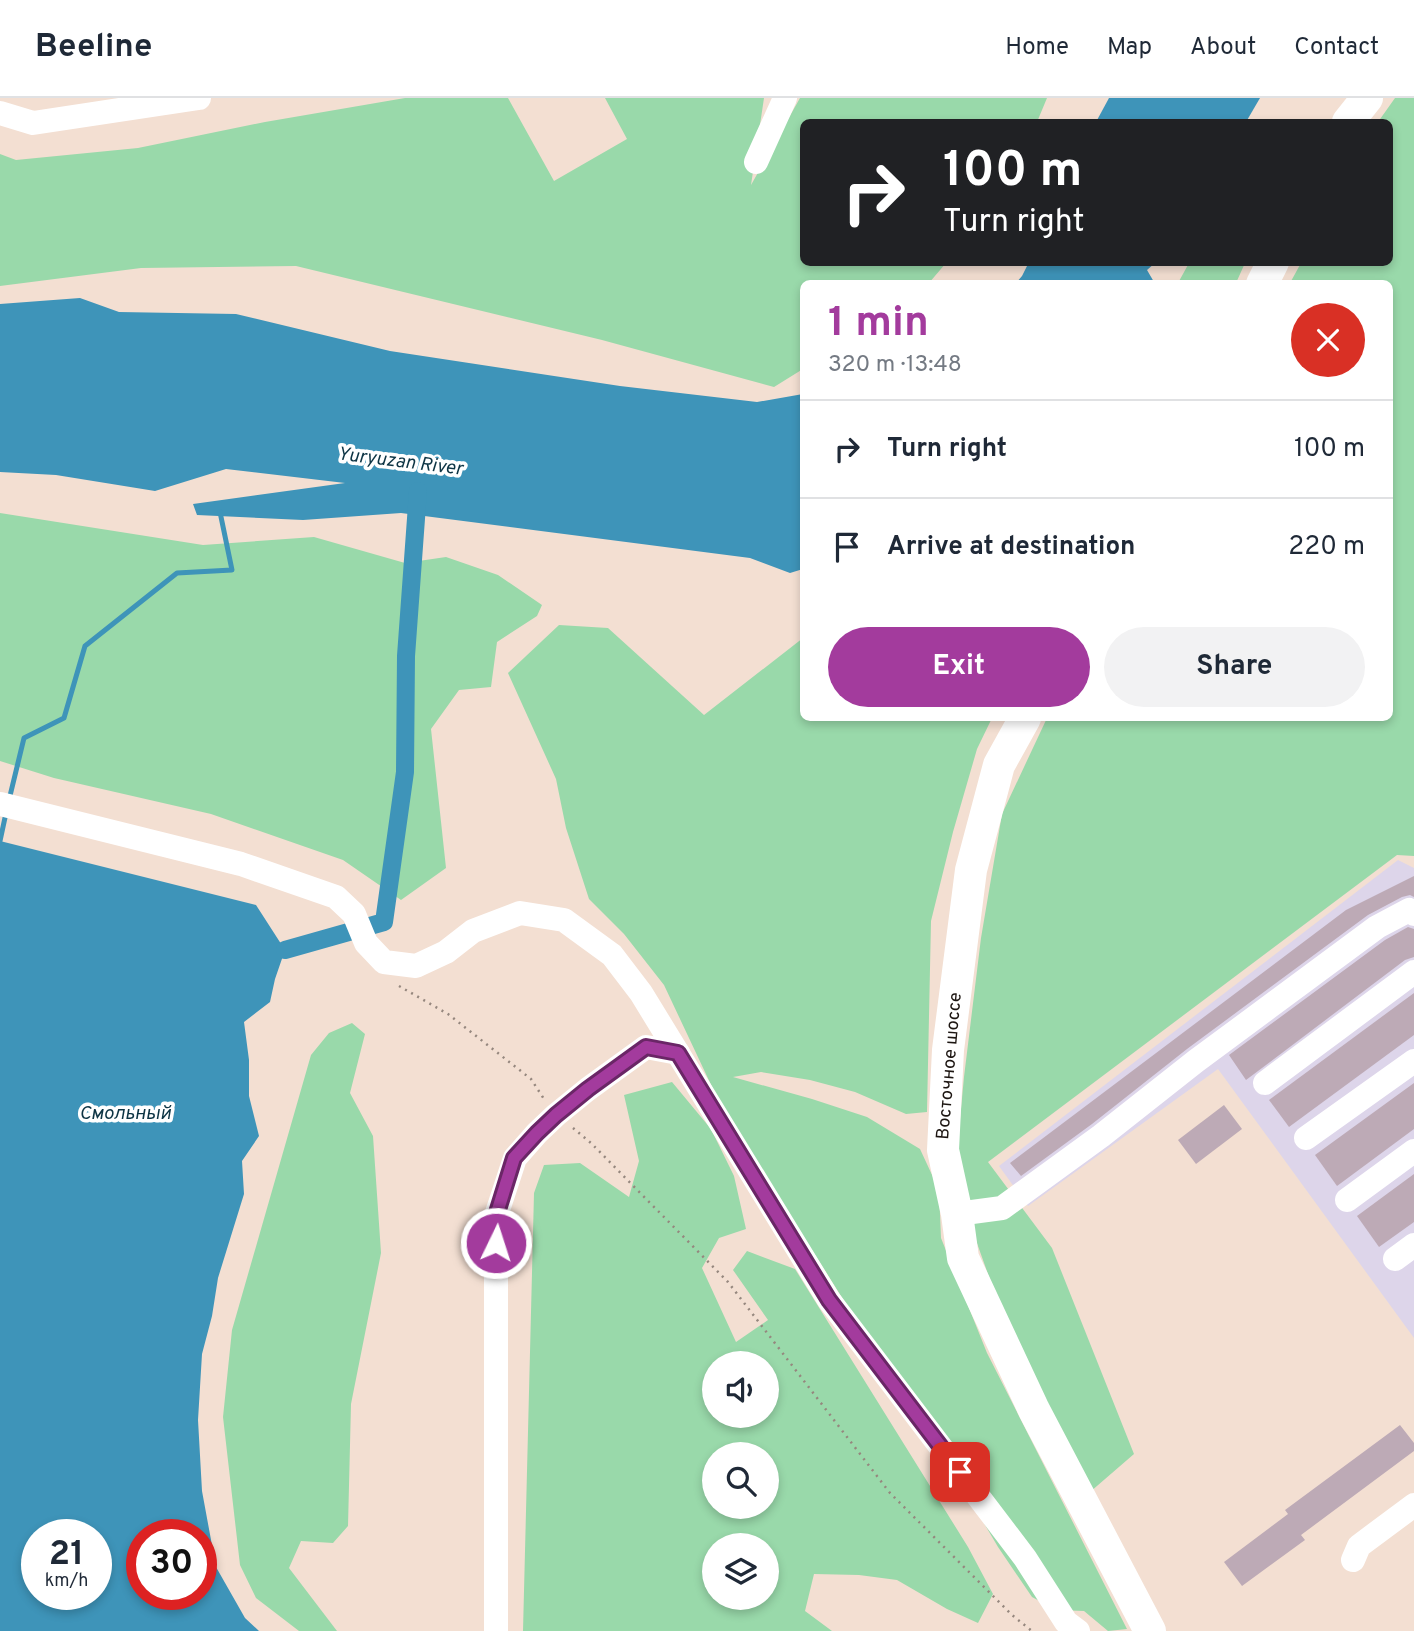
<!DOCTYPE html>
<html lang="en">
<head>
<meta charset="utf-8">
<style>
  body { margin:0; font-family:Overpass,sans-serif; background:#f2f2f3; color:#1f2937; height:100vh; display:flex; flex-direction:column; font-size:26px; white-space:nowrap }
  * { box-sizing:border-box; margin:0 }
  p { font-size:23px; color:#747a83 }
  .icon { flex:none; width:38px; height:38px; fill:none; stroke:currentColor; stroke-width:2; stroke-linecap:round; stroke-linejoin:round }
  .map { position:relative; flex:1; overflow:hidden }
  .drawer { position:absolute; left:800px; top:182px; width:593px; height:441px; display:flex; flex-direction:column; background:#fff; border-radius:10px; box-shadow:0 4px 10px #0003 }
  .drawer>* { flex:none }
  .guide { position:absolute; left:800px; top:21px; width:593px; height:147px; border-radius:10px; box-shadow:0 4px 10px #0003; background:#202124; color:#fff; overflow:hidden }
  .tools { position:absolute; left:702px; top:1253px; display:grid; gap:14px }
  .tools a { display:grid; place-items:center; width:77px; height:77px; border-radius:50%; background:#fff; box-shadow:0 4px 10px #0003; font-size:35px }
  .speed { position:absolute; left:21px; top:1421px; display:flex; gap:14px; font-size:35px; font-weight:700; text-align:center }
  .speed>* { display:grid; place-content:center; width:91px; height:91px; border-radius:50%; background:#fff; box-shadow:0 4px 10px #0003; line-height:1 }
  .speed small { font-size:18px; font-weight:400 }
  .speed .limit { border:10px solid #d22; background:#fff; color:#111 }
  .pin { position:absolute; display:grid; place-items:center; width:60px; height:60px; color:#fff; margin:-30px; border-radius:14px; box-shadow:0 4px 10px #0006 }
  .me { position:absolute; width:77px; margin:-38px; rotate:4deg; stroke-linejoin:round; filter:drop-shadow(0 0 5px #0008) }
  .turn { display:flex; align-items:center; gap:24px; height:147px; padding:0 28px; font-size:32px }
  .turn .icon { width:91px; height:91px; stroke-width:2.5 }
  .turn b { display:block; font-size:49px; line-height:60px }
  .round { display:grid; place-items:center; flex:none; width:74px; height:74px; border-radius:37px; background:#f2f2f3 }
  .head { display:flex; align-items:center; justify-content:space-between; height:119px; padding:0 28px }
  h1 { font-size:42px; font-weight:700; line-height:52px; color:#a33b9d }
  .primary-button { display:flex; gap:14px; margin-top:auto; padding:14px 28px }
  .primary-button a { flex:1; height:80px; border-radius:42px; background:#a33b9d; color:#fff; font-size:28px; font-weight:700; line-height:80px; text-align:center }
  .primary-button a+a { background:#f2f2f3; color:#1f2937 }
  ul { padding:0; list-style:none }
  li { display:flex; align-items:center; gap:21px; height:98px; padding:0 28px; border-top:2px solid #e0e1e3 }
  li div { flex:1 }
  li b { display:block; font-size:26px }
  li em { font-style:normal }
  header { display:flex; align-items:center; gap:42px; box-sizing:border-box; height:98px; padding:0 35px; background:#fff; border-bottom:2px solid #e0e1e3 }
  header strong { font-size:33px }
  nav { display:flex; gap:38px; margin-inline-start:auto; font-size:24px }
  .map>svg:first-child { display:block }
</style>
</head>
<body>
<header>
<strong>Beeline</strong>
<nav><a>Home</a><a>Map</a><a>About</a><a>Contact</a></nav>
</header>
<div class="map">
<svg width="1414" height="1533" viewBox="0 0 1414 1533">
  <rect width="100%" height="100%" fill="#f3dfd2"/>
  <path fill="#ddd5ea" d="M1398,762L1414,770V1240L1218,971L1028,1108L999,1068Z"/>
  <g fill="#99d9aa" fill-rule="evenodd">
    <path d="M405,0H508L554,83L627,41L605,0H764L751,87L800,0H1047L1037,24H803V164L946,165L929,185L803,186V271L774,289L602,242L296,168L141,170L0,188V56L16,62L138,50L265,24Z"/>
    <path d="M1395,0H1414V758L1397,757L988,1064L1052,1150L1134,1356L1090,1394L1004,1221L973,1134L957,1053L964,979L981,840L1002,716L1047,620H1390V186L1290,185L1301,165L1390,164V24H1378Z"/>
    <path d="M1189,165V164L1245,165L1236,185H1178Z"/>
    <path d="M0,415L203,447L314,439L405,465L446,459L498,477L542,507L537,518L497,544L491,589L459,592L431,631L446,770L401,802L343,762L211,716L54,680L0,663Z"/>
    <path d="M559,527L608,530L704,617L803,540V620H992L977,651L953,734L931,823L927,1014L906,1016L855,994L810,982L761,974L733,979L812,1001L867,1019L920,1051L939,1092L941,1140L987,1255L1127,1531L1108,1533L1084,1513L1056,1512L1032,1499L998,1449L978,1415L721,1008L664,887L624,836L589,801L566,730L556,681L508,575Z"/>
    <path d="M352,925L365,936L350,995L373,1038L381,1155L351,1306L348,1428L333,1445L301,1443L289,1470L337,1533H299L256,1500L240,1467L223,1319L232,1232L311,957L329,935Z"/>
    <path d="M672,984L711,1031L734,1078L746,1131L719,1140L702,1170L736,1244L768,1222L733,1172L747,1153L795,1171L968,1449L993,1496L978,1525L947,1511L897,1482L859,1477L814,1476L805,1513L832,1533H523L534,1095L544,1067L580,1065L629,1099L639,1063L624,997ZM714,1265H766V1318H714ZM714,1356H766V1409H714ZM714,1447H766V1500H714Z"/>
  </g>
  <g fill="#3e94b9" fill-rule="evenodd">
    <path d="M1109,0H1260L1246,24H1096Z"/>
    <path d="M1029,164L1155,165L1147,172L1154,184L1016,185L1022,178Z"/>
    <path d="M80,200L119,214L236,216L390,253L620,288L757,304L803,296V471L790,475L750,460L401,415L303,422L197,417L193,406L345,385L226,371L155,393L56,377L0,374V206Z"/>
    <path d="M0,743L256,807L285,852L275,881L270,904L244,924L249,962V998L259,1038L242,1063L244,1096L218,1180L212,1218L202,1256L198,1322L202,1393L216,1469L245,1520L259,1533H0ZM37,1437H96V1496H37ZM142,1437H201V1496H142Z"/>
  </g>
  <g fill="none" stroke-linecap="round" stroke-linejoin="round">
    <g stroke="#3e94b9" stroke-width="5">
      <path d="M9,702L24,640L64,620L85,548L177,475L232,472L220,414"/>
      <path d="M0,743L6,715"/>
    </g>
    <path stroke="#3e94b9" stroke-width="18" d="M285,852L384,824L405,674L406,558L418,393"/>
  </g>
  <g fill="#bdaab6">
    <path d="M1414,778V799L1410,797L1402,799L1368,817L1187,951L1092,1026L1021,1078L1010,1065L1346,812Z"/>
    <path d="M1408,829L1414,831V859L1405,862L1246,982L1229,957L1385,842Z"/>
    <path d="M1414,895V937L1289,1029L1269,1002Z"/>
    <path d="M1414,985V1031L1337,1088L1315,1057Z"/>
    <path d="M1224,1007L1242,1031L1196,1066L1178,1042Z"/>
    <path d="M1414,1076V1124L1379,1149L1357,1118Z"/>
    <path d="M1400,1327L1414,1345V1353L1301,1437L1305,1442L1242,1488L1224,1464L1288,1416L1285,1412Z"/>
  </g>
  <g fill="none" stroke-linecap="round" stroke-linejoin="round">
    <g stroke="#95877e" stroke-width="2.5" stroke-dasharray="2 5" stroke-linecap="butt">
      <path d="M399,888L448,916L531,981L544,1001"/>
      <path d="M573,1030L591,1045L728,1184L890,1395L1012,1517L1032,1533"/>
    </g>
    <g stroke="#fff" stroke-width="24">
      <path d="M0,15L33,25L199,0"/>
      <path d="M756,64L785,0"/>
      <path d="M0,706L241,766L336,799L354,816L366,845L384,864L416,868L446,854L473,833L520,815L564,822L612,857L641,895L829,1202L1025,1460L1066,1524L1078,1533"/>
      <path d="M1265,985L1414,874"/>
      <path d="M1306,1040L1414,963"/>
      <path d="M1347,1102L1414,1053"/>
      <path d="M957,1116L1002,1110L1101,1038L1196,963L1377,829L1409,812L1414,816"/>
      <path d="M1395,1161L1414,1147"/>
      <path d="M1353,1462L1359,1448L1414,1407"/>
      <path d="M496,1533V1118L515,1060L537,1035L556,1017L588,991L646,949L678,955"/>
    </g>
    <g stroke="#fff" stroke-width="32">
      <path d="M1348,24L1367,0"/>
      <path d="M1262,186L1273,164"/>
      <path d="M1025,620L999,667L971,772L948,952L943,1052L957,1116L963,1160L1034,1312L1150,1533"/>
    </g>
  </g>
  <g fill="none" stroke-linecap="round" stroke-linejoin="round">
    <defs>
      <path id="route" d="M496,1145V1118L514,1060L537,1035L556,1017L588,991L646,949L678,955L829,1202L960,1374"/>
    </defs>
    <use href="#route" stroke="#6a2666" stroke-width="18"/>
    <use href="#route" stroke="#a33b9d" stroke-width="12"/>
  </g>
  <g text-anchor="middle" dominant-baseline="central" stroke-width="7" stroke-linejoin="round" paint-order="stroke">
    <g font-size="18" fill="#1d1612" stroke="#fff">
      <text transform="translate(950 968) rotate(-85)">Восточное шоссе</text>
    </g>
    <g font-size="19" font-style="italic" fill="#0d3444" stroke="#fff">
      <text transform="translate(400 364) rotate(7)">Yuryuzan River</text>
      <text x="125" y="1016">Смольный</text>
    </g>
  </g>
</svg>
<div class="tools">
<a><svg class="icon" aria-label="sound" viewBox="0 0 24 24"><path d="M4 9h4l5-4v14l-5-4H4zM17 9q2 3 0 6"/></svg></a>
<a><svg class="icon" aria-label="search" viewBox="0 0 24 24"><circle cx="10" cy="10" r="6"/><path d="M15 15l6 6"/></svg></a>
<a><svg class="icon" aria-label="layers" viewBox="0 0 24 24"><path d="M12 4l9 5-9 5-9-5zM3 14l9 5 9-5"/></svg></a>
</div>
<div class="speed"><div>21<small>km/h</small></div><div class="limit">30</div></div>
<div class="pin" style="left:960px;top:1374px;background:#d93025"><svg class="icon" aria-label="arrive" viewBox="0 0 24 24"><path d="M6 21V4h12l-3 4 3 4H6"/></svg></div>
<svg class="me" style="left:496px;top:1145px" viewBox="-20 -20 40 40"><circle r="17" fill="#a33b9d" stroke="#fff" stroke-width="3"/><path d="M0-11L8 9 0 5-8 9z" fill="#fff"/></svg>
<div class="guide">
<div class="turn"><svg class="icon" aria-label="right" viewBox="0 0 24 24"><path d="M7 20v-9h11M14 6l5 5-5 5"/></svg><div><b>100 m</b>Turn right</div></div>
</div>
<section class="drawer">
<div class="head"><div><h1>1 min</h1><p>320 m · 13:48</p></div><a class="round" style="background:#d93025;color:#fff"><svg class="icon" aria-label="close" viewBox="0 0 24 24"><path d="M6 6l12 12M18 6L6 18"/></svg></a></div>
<ul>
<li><svg class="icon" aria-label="right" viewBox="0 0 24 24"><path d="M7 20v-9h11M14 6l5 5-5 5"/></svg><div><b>Turn right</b></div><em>100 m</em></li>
<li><svg class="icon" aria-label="arrive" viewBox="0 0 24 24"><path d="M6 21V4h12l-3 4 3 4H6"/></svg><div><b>Arrive at destination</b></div><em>220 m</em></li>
</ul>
<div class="primary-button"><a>Exit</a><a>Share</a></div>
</section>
</div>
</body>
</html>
